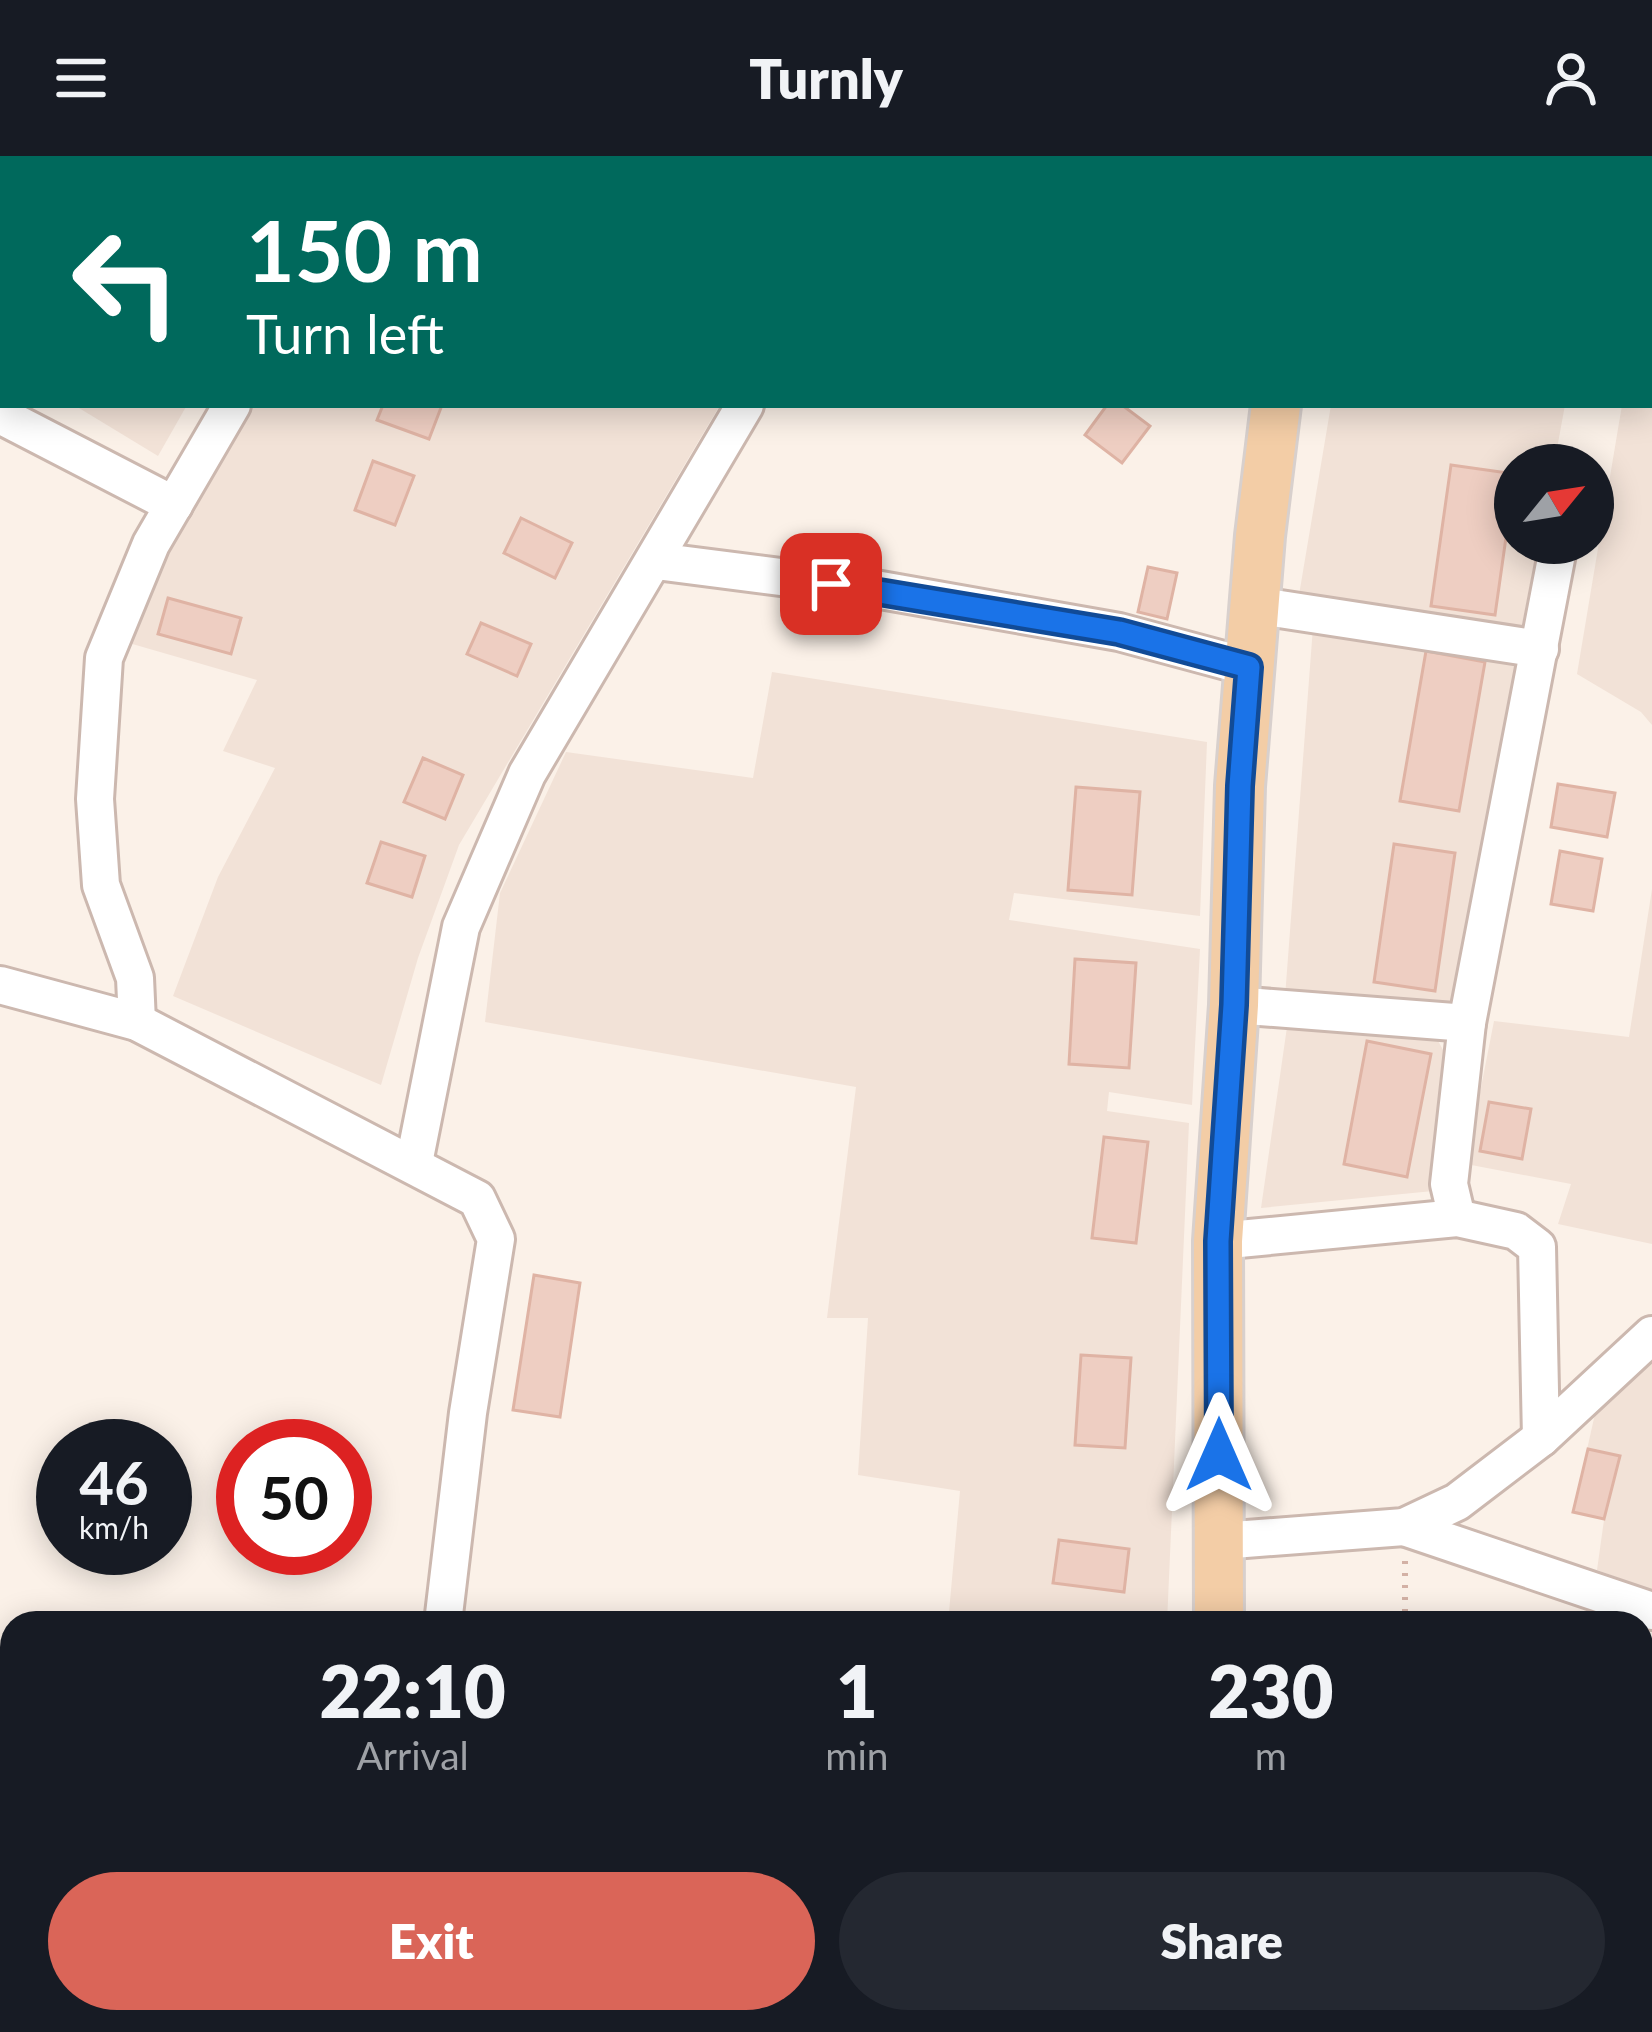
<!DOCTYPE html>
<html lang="en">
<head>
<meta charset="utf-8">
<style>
  body { margin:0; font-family:Lato,sans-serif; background:#242831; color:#f1f3f6; height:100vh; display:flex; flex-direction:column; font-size:45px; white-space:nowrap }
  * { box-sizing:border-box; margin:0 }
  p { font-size:39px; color:#9ea1a6 }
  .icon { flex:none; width:66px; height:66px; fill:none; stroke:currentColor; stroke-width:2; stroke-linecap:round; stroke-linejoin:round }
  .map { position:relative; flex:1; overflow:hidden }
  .drawer { position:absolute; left:0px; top:1455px; width:1653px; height:423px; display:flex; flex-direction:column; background:#171b24; border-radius:36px 36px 0 0; box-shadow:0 6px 30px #0003 }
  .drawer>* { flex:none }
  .banner { position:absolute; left:0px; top:0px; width:1653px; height:252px; box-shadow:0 6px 30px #0003; background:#00695c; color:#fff; overflow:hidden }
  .needle { width:78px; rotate:60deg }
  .controls { position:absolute; left:1494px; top:288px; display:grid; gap:24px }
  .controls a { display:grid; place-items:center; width:120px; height:120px; border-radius:50%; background:#171b24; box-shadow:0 6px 30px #0003; font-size:60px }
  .speed { position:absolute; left:36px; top:1263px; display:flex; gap:24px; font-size:60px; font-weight:700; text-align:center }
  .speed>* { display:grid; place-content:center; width:156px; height:156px; border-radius:50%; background:#171b24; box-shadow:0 6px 30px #0003; line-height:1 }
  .speed small { font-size:30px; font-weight:400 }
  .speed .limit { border:18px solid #d22; background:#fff; color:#111 }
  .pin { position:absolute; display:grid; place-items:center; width:102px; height:102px; color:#fff; margin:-51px; border-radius:24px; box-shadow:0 6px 18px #0006 }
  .me { position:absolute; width:132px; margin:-66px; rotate:0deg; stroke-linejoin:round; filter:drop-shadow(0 0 9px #0008) }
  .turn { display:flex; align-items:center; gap:42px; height:252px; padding:0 48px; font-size:54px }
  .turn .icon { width:156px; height:156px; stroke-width:2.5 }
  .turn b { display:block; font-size:84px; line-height:102px }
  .eta { display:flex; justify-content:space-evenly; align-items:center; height:204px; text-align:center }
  .eta b { font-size:72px; font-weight:800; line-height:84px }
  .action { display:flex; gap:24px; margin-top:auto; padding:24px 48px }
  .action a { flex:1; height:138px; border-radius:72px; background:#da6558; color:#fff; font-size:48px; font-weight:800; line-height:138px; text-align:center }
  .action a+a { background:#242831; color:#f1f3f6 }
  header { display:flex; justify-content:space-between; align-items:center; height:156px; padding:0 48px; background:#171b24; font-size:54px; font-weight:800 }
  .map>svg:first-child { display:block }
</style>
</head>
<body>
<header><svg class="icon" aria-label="menu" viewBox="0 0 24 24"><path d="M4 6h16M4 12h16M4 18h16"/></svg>Turnly<svg class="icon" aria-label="person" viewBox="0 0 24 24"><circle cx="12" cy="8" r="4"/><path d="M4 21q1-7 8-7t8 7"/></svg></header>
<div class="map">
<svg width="1652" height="1876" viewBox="0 0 1652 1876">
  <rect width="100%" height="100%" fill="#fbf1e8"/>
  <g fill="#f2e2d7">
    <path d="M0,0H332L3,3V218Z"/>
    <path d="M1650,168H1652V569L1641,556L1577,518L1622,249H1650Z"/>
    <path d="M74,249H187L158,300Z"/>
    <path d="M249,249H720L459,689L418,802L381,929L173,840L218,721L275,612L223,595L257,524L122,485L182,365Z"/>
    <path d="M1331,249H1565L1554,309H1515V387H1538L1522,470L1299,439Z"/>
    <path d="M1313,471L1522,505L1450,851L1285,841Z"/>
    <path d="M772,516L1207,586L1200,760L1014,737L1009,764L1200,793L1192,949L1109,936L1107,955L1189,967L1167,1467H948L960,1335L858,1319L868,1162H827L856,931L485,866L500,737L566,596L753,622Z"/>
    <path d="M1652,733V1088L1558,1068L1571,1028L1466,1008L1494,865L1629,881Z"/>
    <path d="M1287,871L1436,881L1450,907L1433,1035L1261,1052Z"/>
    <path d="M1652,1193V1434L1597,1414L1604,1364L1573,1356L1599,1240Z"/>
  </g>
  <g fill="#eecec2" stroke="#dfb3a4" stroke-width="3">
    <path d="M383,249H442L429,283L377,264Z"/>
    <path d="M1107,249H1122L1150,270L1122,307L1085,279Z"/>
    <path d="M373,305L414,320L395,369L355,354Z"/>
    <path d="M1451,309L1515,318L1495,459L1431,450Z"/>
    <path d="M521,362L572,387L555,422L504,397Z"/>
    <path d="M1148,411L1177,417L1167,463L1138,456Z"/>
    <path d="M168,442L241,462L231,498L158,478Z"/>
    <path d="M481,467L531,488L517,520L467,498Z"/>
    <path d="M1426,495L1485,506L1459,655L1400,645Z"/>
    <path d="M423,602L463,619L445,663L404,646Z"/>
    <path d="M1558,628L1615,637L1607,681L1551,671Z"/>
    <path d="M1076,631L1140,636L1132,739L1068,734Z"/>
    <path d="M381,686L425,700L412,741L367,727Z"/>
    <path d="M1394,688L1455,697L1435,835L1374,826Z"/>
    <path d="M1560,695L1602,703L1593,755L1551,748Z"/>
    <path d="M1075,803L1136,807L1129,912L1069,908Z"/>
    <path d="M1367,885L1431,898L1407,1021L1344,1008Z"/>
    <path d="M1489,946L1531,953L1522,1003L1480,995Z"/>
    <path d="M1104,981L1148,986L1136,1087L1092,1082Z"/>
    <path d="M534,1119L580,1127L560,1261L513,1254Z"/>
    <path d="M1081,1199L1131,1202L1125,1292L1075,1289Z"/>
    <path d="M1588,1293L1620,1300L1604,1363L1573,1356Z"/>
    <path d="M1059,1384L1129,1393L1124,1436L1053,1427Z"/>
    <path d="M1641,1505L1652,1508L1649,1550L1641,1547Z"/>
  </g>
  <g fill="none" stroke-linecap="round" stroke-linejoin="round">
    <defs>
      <g id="minor">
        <path d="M1087,0L1092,3"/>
        <path d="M372,3L374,0"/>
        <path d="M884,3L886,0"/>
        <path d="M0,259L174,349"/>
        <path d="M656,405L875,433L1119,476L1249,511"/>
        <path d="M1254,449L1540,493"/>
        <path d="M0,829L137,866L477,1043L496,1083L468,1257L443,1467"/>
        <path d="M1234,849L1467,867"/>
        <path d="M137,866L135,822L101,729L95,643L104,502L151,388L232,249"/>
        <path d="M414,1007L461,771L527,618L745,249"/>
        <path d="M1457,1062L1449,1028L1467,867L1559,387"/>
        <path d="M1218,1085L1457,1062L1516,1075L1537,1091L1541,1282"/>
        <path d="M1404,1371L1652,1455"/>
        <path d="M1220,1385L1404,1371L1457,1346L1541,1282L1652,1179"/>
        <path d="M0,1836L12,1843"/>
        <path d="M51,1866L67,1876"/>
        <path d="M395,1876L396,1866"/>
      </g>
      <g id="major">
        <path d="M1329,3L1330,0"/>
        <path d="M1219,1467L1218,1085L1234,849L1240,630L1260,380L1276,249"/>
        <path d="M1211,1876L1212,1866"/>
      </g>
    </defs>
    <use href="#minor" stroke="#ccb8af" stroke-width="42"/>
    <use href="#major" stroke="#d8d0cd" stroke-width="54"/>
    <path stroke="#d3b1a5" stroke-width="6" stroke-dasharray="3 9" stroke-linecap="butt" d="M1405,1405V1467"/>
    <use href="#minor" stroke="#fff" stroke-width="36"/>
    <use href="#major" stroke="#f3cda6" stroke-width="48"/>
  </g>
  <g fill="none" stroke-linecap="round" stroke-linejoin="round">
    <defs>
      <path id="route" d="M831,428L1119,476L1249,511L1240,630L1234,849L1218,1085L1219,1299"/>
    </defs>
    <use href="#route" stroke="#114b97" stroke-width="30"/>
    <use href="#route" stroke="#1a73e8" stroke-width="21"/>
  </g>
</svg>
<div class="controls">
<a><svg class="needle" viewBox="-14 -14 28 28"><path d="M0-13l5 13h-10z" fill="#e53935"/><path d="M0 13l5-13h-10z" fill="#9ea1a6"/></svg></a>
</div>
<div class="speed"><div>46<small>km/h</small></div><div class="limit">50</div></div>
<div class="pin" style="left:831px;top:428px;background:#d93025"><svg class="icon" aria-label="arrive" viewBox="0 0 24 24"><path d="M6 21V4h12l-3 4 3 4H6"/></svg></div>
<svg class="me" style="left:1219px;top:1299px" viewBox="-20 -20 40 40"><path d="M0-17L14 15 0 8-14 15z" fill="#1a73e8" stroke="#fff" stroke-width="4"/></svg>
<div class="banner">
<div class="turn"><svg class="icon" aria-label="left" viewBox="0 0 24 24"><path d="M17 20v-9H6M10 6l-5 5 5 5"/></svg><div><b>150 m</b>Turn left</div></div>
</div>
<section class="drawer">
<div class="eta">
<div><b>22:10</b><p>Arrival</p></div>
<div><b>1</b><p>min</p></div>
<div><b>230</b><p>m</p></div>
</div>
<div class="action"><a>Exit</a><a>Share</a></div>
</section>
</div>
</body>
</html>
